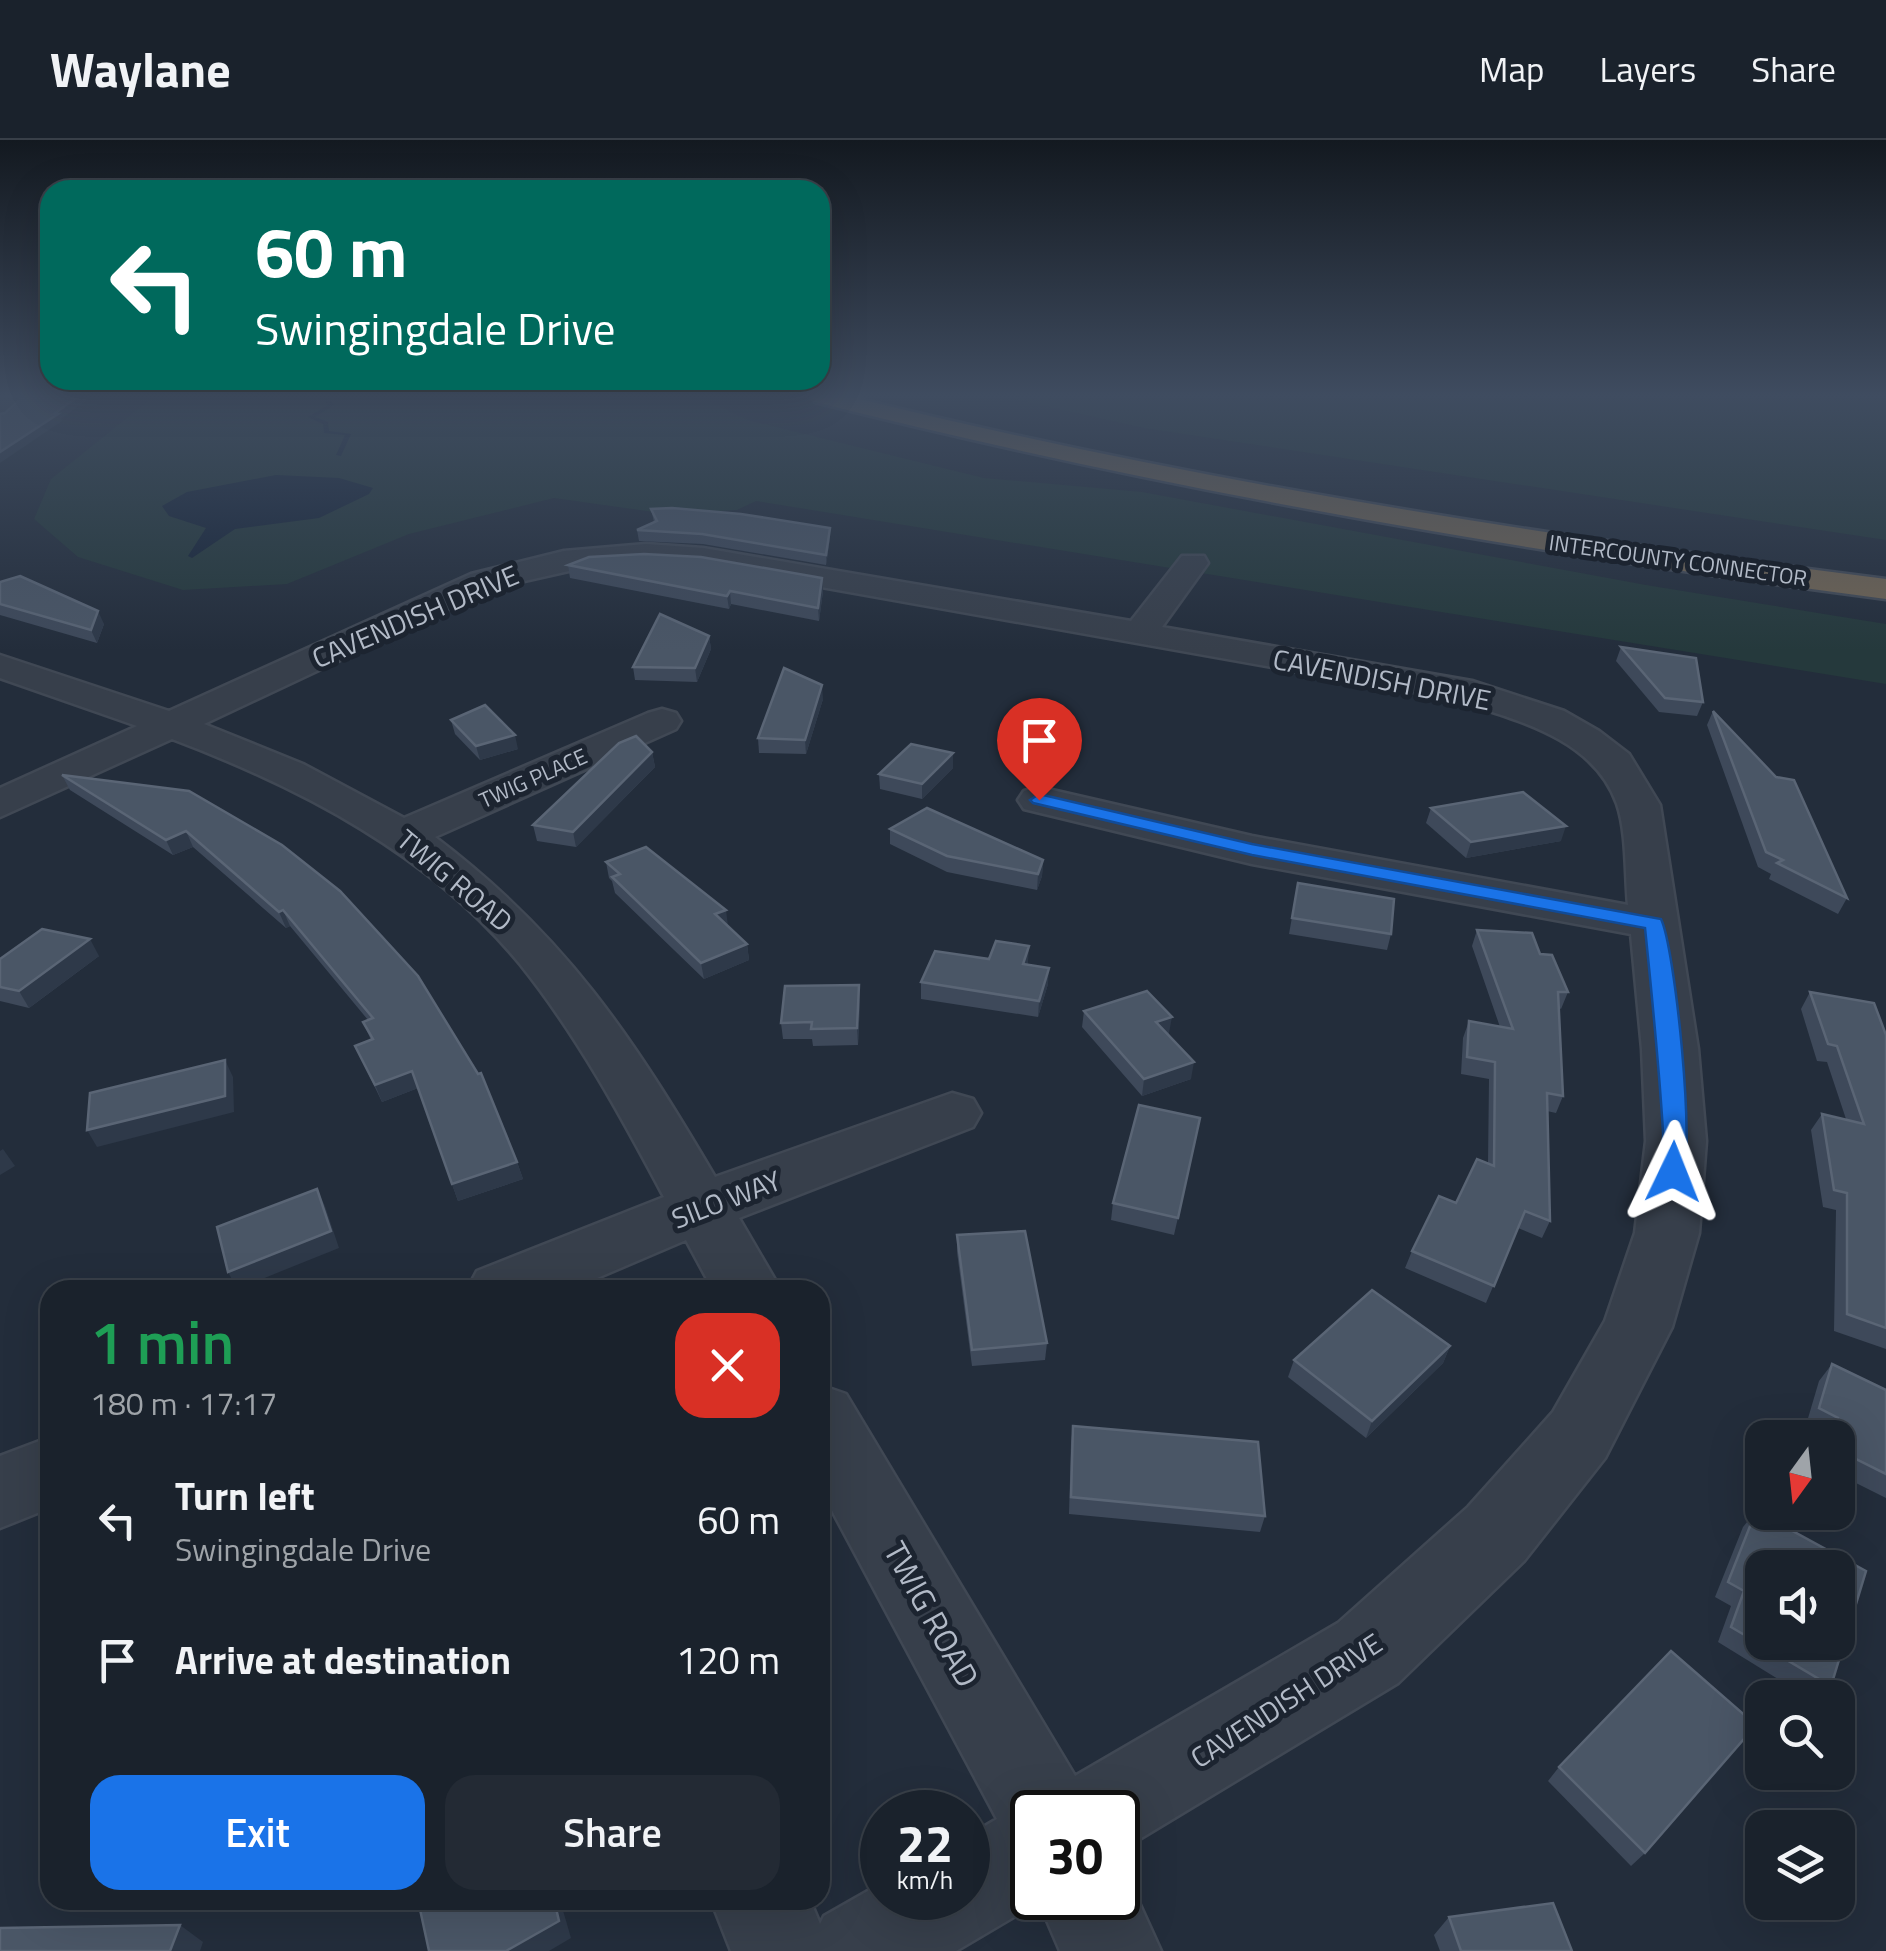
<!DOCTYPE html>
<html lang="en">
<head>
<meta charset="utf-8">
<style>
  body { margin:0; font-family:"Titillium Web",sans-serif; background:#232a34; color:#f1f3f6; height:100vh; display:flex; flex-direction:column; font-size:38px; white-space:nowrap }
  * { box-sizing:border-box; margin:0 }
  p { font-size:32px; color:#9fa4a9 }
  .icon { flex:none; width:55px; height:55px; fill:none; stroke:currentColor; stroke-width:2; stroke-linecap:round; stroke-linejoin:round }
  .map { position:relative; flex:1; overflow:hidden }
  .panel { position:absolute; left:40px; top:1140px; width:790px; height:630px; display:flex; flex-direction:column; background:#1a222c; border-radius:30px; box-shadow:0 10px 40px #0002,0 0 0 2px #383f48 }
  .panel>* { flex:none }
  .top-card { position:absolute; left:40px; top:40px; width:790px; height:210px; border-radius:30px; box-shadow:0 10px 40px #0002,0 0 0 2px #383f48; background:#00695c; color:#fff; overflow:hidden }
  .needle { width:65px; rotate:195deg }
  .controls { position:absolute; left:1745px; top:1280px; display:grid; gap:20px }
  .controls a { display:grid; place-items:center; width:110px; height:110px; border-radius:20px; background:#1a222c; box-shadow:0 10px 40px #0002,0 0 0 2px #383f48; font-size:50px }
  .speed { position:absolute; left:860px; top:1650px; display:flex; gap:20px; font-size:50px; font-weight:700; text-align:center }
  .speed>* { display:grid; place-content:center; width:130px; height:130px; border-radius:50%; background:#1a222c; box-shadow:0 10px 40px #0002,0 0 0 2px #383f48; line-height:1 }
  .speed small { font-size:25px; font-weight:400 }
  .speed .limit { border:5px solid #111; border-radius:15px; background:#fff; color:#111 }
  .pin { position:absolute; display:grid; place-items:center; width:85px; height:85px; color:#fff; margin:-102px -42px; border-radius:50% 50% 50% 0; rotate:-45deg; box-shadow:0 0 10px #0007 }
  .pin .icon { rotate:45deg }
  .me { position:absolute; width:110px; margin:-55px; rotate:2deg; stroke-linejoin:round; filter:drop-shadow(0 0 8px #0008) }
  .turn { display:flex; align-items:center; gap:35px; height:210px; padding:0 50px; font-size:45px }
  .turn .icon { width:130px; height:130px; stroke-width:2.5 }
  .turn b { display:block; font-size:70px; line-height:85px }
  .round { display:grid; place-items:center; flex:none; width:105px; height:105px; border-radius:30px; background:#232a34 }
  .head { display:flex; align-items:center; justify-content:space-between; height:170px; padding:0 50px }
  h1 { font-size:60px; font-weight:600; line-height:75px; color:#1e9e55 }
  .button { display:flex; gap:20px; margin-top:auto; padding:20px 50px }
  .button a { flex:1; height:115px; border-radius:30px; background:#1a73e8; color:#fff; font-size:40px; font-weight:600; line-height:115px; text-align:center }
  .button a+a { background:#232a34; color:#f1f3f6 }
  ul { padding:0; list-style:none }
  li { display:flex; align-items:center; gap:30px; height:140px; padding:0 50px }
  li div { flex:1 }
  li b { display:block; font-size:38px }
  li em { font-style:normal }
  header { display:flex; align-items:center; gap:60px; box-sizing:border-box; height:140px; padding:0 50px; background:#1a222c; border-bottom:2px solid #383f48 }
  header strong { font-size:48px }
  nav { display:flex; gap:55px; margin-inline-start:auto; font-size:35px }
  .map>svg:first-child { display:block }
</style>
</head>
<body>
<header>
<strong>Waylane</strong>
<nav><a>Map</a><a>Layers</a><a>Share</a></nav>
</header>
<div class="map">
<svg width="1886" height="1811" viewBox="0 0 1886 1811">
  <rect width="100%" height="100%" fill="#232d3b"/>
  <g fill="#25393c">
    <path d="M153,257H699L748,280L984,338L1142,352L1646,445L1886,484V544L756,361L737,370L668,374L554,358L409,394L287,444L183,450L78,417L34,379L51,339Z"/>
    <path d="M1006,257H1886V400L1144,288Z"/>
  </g>
  <path fill="#162438" d="M276,335L339,338L373,348L369,354L319,378L235,389L192,418L188,416L206,388L169,376L162,366L187,352Z"/>
  <g fill="none" stroke-linecap="round" stroke-linejoin="round">
    <path fill="#162438" fill-rule="evenodd" d="M321,257H326L334,265L315,277L328,282L329,291L351,294L341,316L336,315L345,295L324,293L323,284L308,277L328,265Z"/>
    <defs>
      <g id="minor">
        <path d="M4,257H29L8,277L0,279V260Z"/>
        <path d="M646,404L703,408L1131,481L1182,416H1204L1208,423L1162,487L1472,541L1564,571L1599,591L1629,614L1660,665L1698,909L1706,1001L1699,1093L1672,1187L1605,1318L1524,1421L1398,1543L1118,1712V1672H1032V1758H1118V1722L1121,1723L1161,1811H1060L1039,1762L956,1811H731L711,1760H810L820,1784L824,1776L882,1743V1758H968V1696L997,1679L820,1348V1245L846,1254L1075,1636L1338,1483L1468,1367L1553,1272L1605,1181L1635,1093L1646,1001L1642,909L1631,794L1252,724L1024,669L1018,660L1024,651L1039,647L1252,696L1628,765C1625,734 1627,693 1617,664C1593,596 1512,579 1452,559L703,426L646,423L591,426L493,448L204,584L303,624L404,678L648,573L662,569L676,573L681,581L676,589L435,697C566,796 633,898 715,1037L952,953L973,959L981,973L973,987L739,1078L781,1150H713L686,1100L569,1150H467L477,1131L664,1057C621,976 577,895 520,824C431,715 302,648 172,599L0,677V648L137,586L0,538V515L169,571L471,434L564,411Z"/>
        <path d="M50,1297V1368L0,1388V1316Z"/>
      </g>
      <path id="highway" d="M812,257H851C1192,341 1538,395 1886,439V459C1525,412 1168,351 815,262Z"/>
    </defs>
    <use href="#minor" stroke="#404854" stroke-width="5"/>
    <use href="#highway" stroke="#424a56" stroke-width="5"/>
    <use href="#minor" fill="#373f4b" fill-rule="evenodd"/>
    <use href="#highway" fill="#716554" fill-rule="evenodd"/>
  </g>
  <g fill="#3e495a">
    <path d="M651,369L830,388V398L826,425L703,404L639,401L637,390L654,382Z"/>
    <path d="M568,425L823,451L819,481L731,464L729,469L570,438Z"/>
    <path d="M0,442L104,484L97,503L0,475Z"/>
    <path d="M709,496L711,509L697,542L635,540L633,527Z"/>
    <path d="M1621,507L1703,562L1697,576L1659,572L1616,521Z"/>
    <path d="M823,559L806,614L759,613L758,598Z"/>
    <path d="M1713,571L1847,758L1838,774L1769,739L1771,734L1758,727L1707,585Z"/>
    <path d="M451,580L518,609L480,620L455,594Z"/>
    <path d="M652,612L655,627L576,707L537,701L533,685Z"/>
    <path d="M953,628L922,659L880,649L879,634Z"/>
    <path d="M62,635L189,651L517,1022L523,1039L458,1061L418,948L382,962L355,906L371,900L363,882L368,880L290,786L286,788L193,707L173,715L70,650Z"/>
    <path d="M1431,668L1561,701L1466,718L1426,683Z"/>
    <path d="M890,689L1043,720L1042,736L1037,750L947,732L890,704Z"/>
    <path d="M606,722L728,786L747,804L749,820L704,839L615,753L612,741L609,738Z"/>
    <path d="M1298,743L1391,794L1387,810L1289,794Z"/>
    <path d="M1477,790L1540,814L1568,852L1561,869L1559,868L1563,956L1556,973L1547,971L1550,1081L1542,1098L1518,1088L1486,1163L1405,1128L1412,1111L1456,1063L1488,1023L1489,939L1461,934L1463,898L1469,881L1500,887L1472,806Z"/>
    <path d="M99,816L29,868L0,861V819Z"/>
    <path d="M989,819L1028,822L1027,825L1048,844L1038,877L921,859V842Z"/>
    <path d="M1810,852L1886,895V1209L1834,1191L1836,1070L1823,1067L1811,990L1822,974L1846,979L1827,922L1817,921L1801,869Z"/>
    <path d="M860,861L858,905L813,906L812,899H783L781,883Z"/>
    <path d="M1084,871L1169,893L1168,894L1191,939L1142,956L1082,887Z"/>
    <path d="M1197,995L1174,1095L1111,1080L1113,1063Z"/>
    <path d="M957,1095L1047,1203L1045,1220L972,1226L957,1112Z"/>
    <path d="M1450,1206L1443,1223L1366,1298L1288,1237L1294,1220Z"/>
    <path d="M1832,1224L1886,1250V1358L1838,1334V1298H1824L1825,1295L1806,1285L1819,1241Z"/>
    <path d="M1073,1286L1265,1376L1260,1392L1069,1374L1071,1302Z"/>
    <path d="M1756,1371L1831,1546L1819,1558H1809L1718,1502L1731,1466L1715,1457L1743,1387Z"/>
    <path d="M1559,1627L1645,1713L1631,1726L1548,1641Z"/>
    <path d="M1449,1777L1572,1811H1440L1434,1795Z"/>
  </g>
  <g fill="#2e3949">
    <path d="M77,257H91L61,279L62,281L0,323V312Z"/>
    <path d="M830,388V398L826,425V415Z"/>
    <path d="M822,438L823,451L819,481L818,468Z"/>
    <path d="M730,451L731,464L729,469L727,456Z"/>
    <path d="M98,471L104,484L97,503L91,490Z"/>
    <path d="M709,496L711,509L697,542L695,528Z"/>
    <path d="M822,545L823,559L806,614L805,600Z"/>
    <path d="M515,595L518,609L480,620L476,606Z"/>
    <path d="M652,612L655,627L576,707L573,692Z"/>
    <path d="M953,613V628L922,659V644Z"/>
    <path d="M1566,686L1561,701L1466,718L1471,702Z"/>
    <path d="M186,691L193,707L173,715L166,700Z"/>
    <path d="M1043,720L1042,736L1037,750L1038,734Z"/>
    <path d="M283,770L290,786L286,788L279,772Z"/>
    <path d="M726,770L728,786L715,774Z"/>
    <path d="M90,799L99,816L29,868L19,851Z"/>
    <path d="M747,804L749,820L704,839L701,823Z"/>
    <path d="M1029,806L1028,822L1022,840L1023,824Z"/>
    <path d="M1049,828L1048,844L1038,877L1039,861Z"/>
    <path d="M859,845L860,861L858,905L857,888Z"/>
    <path d="M1172,877L1169,893L1154,899L1156,882Z"/>
    <path d="M225,920L233,937L234,972L97,1007L87,990Z"/>
    <path d="M1194,922L1191,939L1142,956L1144,939Z"/>
    <path d="M412,931L418,948L382,962L375,945Z"/>
    <path d="M3,1009L15,1026L0,1035V1011Z"/>
    <path d="M517,1022L523,1039L458,1061L452,1044Z"/>
    <path d="M317,1049L325,1066L339,1108L237,1149L228,1132Z"/>
    <path d="M1450,1206L1443,1223L1366,1298L1372,1281Z"/>
    <path d="M554,1760H560L571,1798L549,1811H506Z"/>
    <path d="M180,1785L203,1802L200,1811H170Z"/>
  </g>
  <g fill="#4a5666" stroke="#5a6575" stroke-width="2.5" fill-rule="evenodd">
    <path d="M23,257H77L54,274H58L0,312V274L5,273Z"/>
    <path d="M672,368L741,374L830,388L826,415L702,394L637,390L657,381L651,369Z"/>
    <path d="M644,414L701,417L822,438L818,468L730,451L727,456L568,425L589,417Z"/>
    <path d="M20,436L98,471L91,490L0,464V442Z"/>
    <path d="M660,474L709,496L695,528L633,527Z"/>
    <path d="M1621,507L1696,518L1703,562L1665,558Z"/>
    <path d="M784,528L822,545L805,600L758,598Z"/>
    <path d="M485,565L515,595L476,606L451,580Z"/>
    <path d="M1713,571L1776,637L1794,640L1847,758L1777,723L1783,720L1766,712Z"/>
    <path d="M636,596L652,612L573,692L533,685L619,603Z"/>
    <path d="M911,604L953,613L922,644L879,634Z"/>
    <path d="M62,635L189,651L282,705L340,751L418,836L478,934L481,933L517,1022L452,1044L412,931L375,945L355,906L373,899L363,882L373,878L283,770L279,772L186,691L166,700Z"/>
    <path d="M1523,652L1566,686L1471,702L1431,668Z"/>
    <path d="M927,668L1043,720L1038,734L947,716L890,689Z"/>
    <path d="M646,707L726,770L715,774L747,804L701,823L612,737L620,734L606,722Z"/>
    <path d="M1298,743L1394,759L1391,794L1292,778Z"/>
    <path d="M42,789L90,799L19,851L0,847V819Z"/>
    <path d="M1477,790L1532,793L1540,814L1552,815L1568,852H1558L1563,956L1547,953L1550,1081L1525,1071L1494,1146L1412,1111L1439,1056L1456,1063L1477,1019L1494,1026L1495,922L1467,917L1469,881L1513,889Z"/>
    <path d="M996,801L1029,806L1023,824L1049,828L1039,861L921,842L935,811L989,819Z"/>
    <path d="M859,845L857,888L811,889L812,882L781,883L785,846Z"/>
    <path d="M1147,851L1172,877L1156,882L1194,922L1144,939L1084,871Z"/>
    <path d="M1810,852L1874,863L1886,895V1188L1847,1174V1053L1834,1050L1822,974L1864,984L1837,906L1828,904Z"/>
    <path d="M225,920V956L87,990L90,953Z"/>
    <path d="M1139,965L1200,978L1178,1078L1113,1063Z"/>
    <path d="M317,1049L331,1091L228,1132L217,1087Z"/>
    <path d="M1025,1091L1047,1203L972,1210L957,1095Z"/>
    <path d="M1372,1150L1450,1206L1372,1281L1294,1220Z"/>
    <path d="M1832,1224L1886,1250V1334L1838,1310V1298H1832L1838,1278L1819,1268Z"/>
    <path d="M1073,1286L1258,1302L1265,1376L1071,1357Z"/>
    <path d="M1756,1371L1866,1431L1831,1546L1731,1487L1744,1451L1728,1442ZM1762,1428H1838V1502H1762Z"/>
    <path d="M1671,1511L1756,1585L1645,1713L1559,1627Z"/>
    <path d="M418,1760H554L559,1781L506,1811H429Z"/>
    <path d="M1553,1763L1572,1811H1461L1449,1777Z"/>
    <path d="M180,1785L170,1811H0V1788Z"/>
  </g>
  <linearGradient id="sky" x2="0" y2="1"><stop stop-color="#131920"/><stop offset="0.5" stop-color="#3f4c60"/><stop offset="1" stop-color="#3f4c60" stop-opacity="0"/></linearGradient>
  <rect width="1886" height="511" fill="url(#sky)"/>
  <path fill="#1a73e8" stroke="#114b97" stroke-width="2.5" d="M1039,654L1252,704L1661,779C1675,807 1696,1013 1682,1038H1664C1657,1025 1664,1007 1663,992C1659,924 1652,856 1645,788L1252,715L1033,663L1030,660Z"/>
  <g text-anchor="middle" dominant-baseline="central" stroke-width="10" stroke-linejoin="round" paint-order="stroke">
    <g font-size="22" fill="#b2bac7" stroke="#1c2430">
      <text transform="translate(1678 420) rotate(8)">INTERCOUNTY CONNECTOR</text>
      <text transform="translate(533 638) rotate(-24)">TWIG PLACE</text>
    </g>
    <g font-size="28" fill="#b2bac7" stroke="#1c2430">
      <text transform="translate(415 476) rotate(-23)">CAVENDISH DRIVE</text>
      <text transform="translate(1382 539) rotate(11)">CAVENDISH DRIVE</text>
      <text transform="translate(455 740) rotate(40)">TWIG ROAD</text>
      <text transform="translate(726 1059) rotate(-21)">SILO WAY</text>
      <text transform="translate(1286 1560) rotate(-33)">CAVENDISH DRIVE</text>
    </g>
    <g font-size="32" fill="#b2bac7" stroke="#1c2430">
      <text transform="translate(932 1474) rotate(61)">TWIG ROAD</text>
    </g>
  </g>
</svg>
<div class="controls">
<a><svg class="needle" viewBox="-14 -14 28 28"><path d="M0-13l5 13h-10z" fill="#e53935"/><path d="M0 13l5-13h-10z" fill="#9fa4a9"/></svg></a>
<a><svg class="icon" aria-label="sound" viewBox="0 0 24 24"><path d="M4 9h4l5-4v14l-5-4H4zM17 9q2 3 0 6"/></svg></a>
<a><svg class="icon" aria-label="search" viewBox="0 0 24 24"><circle cx="10" cy="10" r="6"/><path d="M15 15l6 6"/></svg></a>
<a><svg class="icon" aria-label="layers" viewBox="0 0 24 24"><path d="M12 4l9 5-9 5-9-5zM3 14l9 5 9-5"/></svg></a>
</div>
<div class="speed"><div>22<small>km/h</small></div><div class="limit">30</div></div>
<div class="pin" style="left:1039px;top:660px;background:#d93025"><svg class="icon" aria-label="arrive" viewBox="0 0 24 24"><path d="M6 21V4h12l-3 4 3 4H6"/></svg></div>
<svg class="me" style="left:1673px;top:1032px" viewBox="-20 -20 40 40"><path d="M0-17L14 15 0 8-14 15z" fill="#1a73e8" stroke="#fff" stroke-width="4"/></svg>
<div class="top-card">
<div class="turn"><svg class="icon" aria-label="left" viewBox="0 0 24 24"><path d="M17 20v-9H6M10 6l-5 5 5 5"/></svg><div><b>60 m</b>Swingingdale Drive</div></div>
</div>
<section class="panel">
<div class="head"><div><h1>1 min</h1><p>180 m · 17:17</p></div><a class="round" style="background:#d93025;color:#fff"><svg class="icon" aria-label="close" viewBox="0 0 24 24"><path d="M6 6l12 12M18 6L6 18"/></svg></a></div>
<ul>
<li><svg class="icon" aria-label="left" viewBox="0 0 24 24"><path d="M17 20v-9H6M10 6l-5 5 5 5"/></svg><div><b>Turn left</b><p>Swingingdale Drive</p></div><em>60 m</em></li>
<li><svg class="icon" aria-label="arrive" viewBox="0 0 24 24"><path d="M6 21V4h12l-3 4 3 4H6"/></svg><div><b>Arrive at destination</b></div><em>120 m</em></li>
</ul>
<div class="button"><a>Exit</a><a>Share</a></div>
</section>
</div>
</body>
</html>
